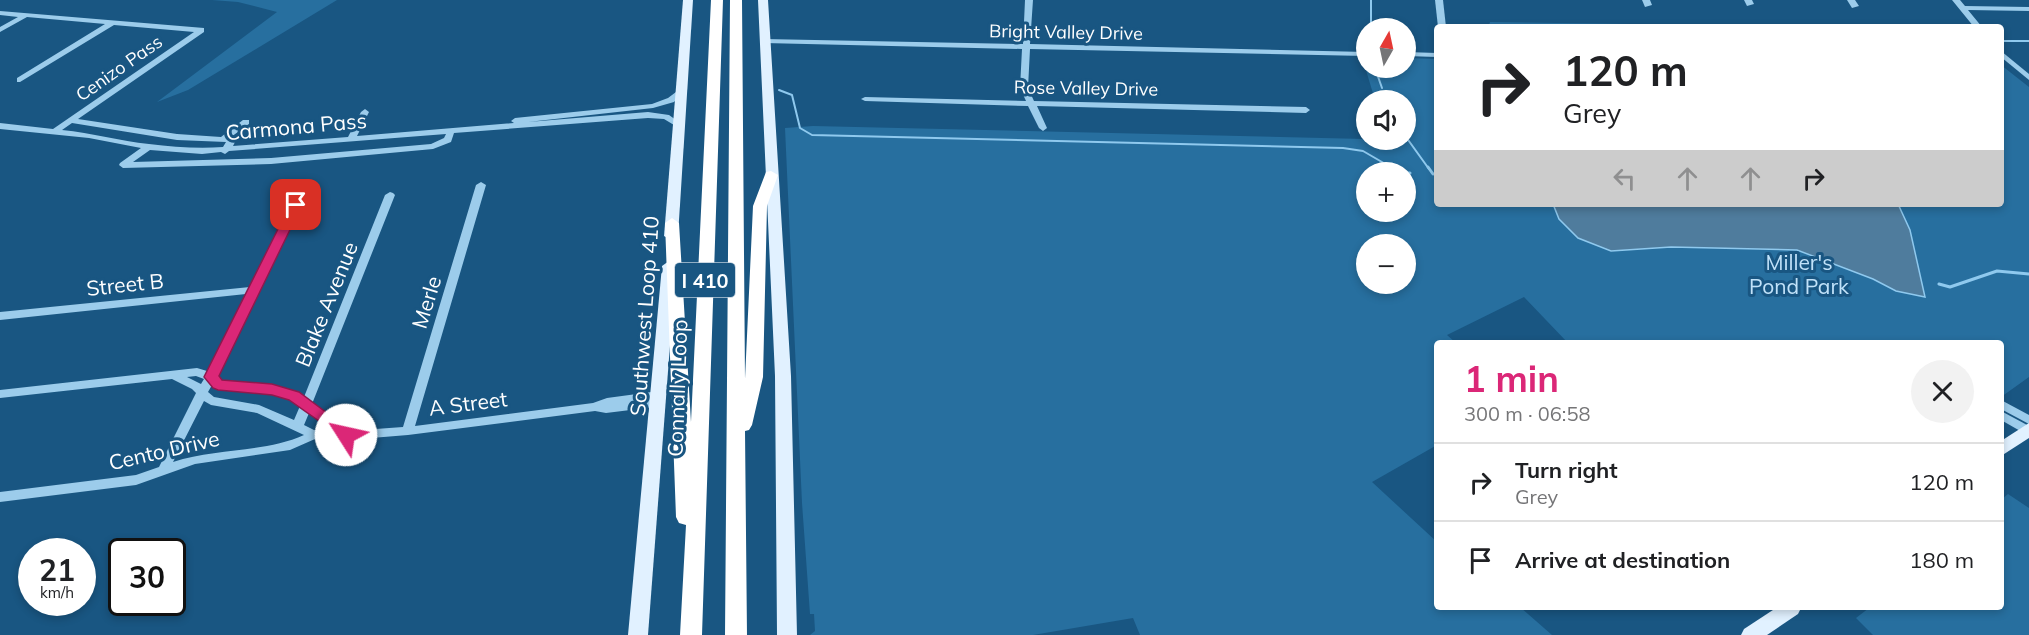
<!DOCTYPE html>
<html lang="en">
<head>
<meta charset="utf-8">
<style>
  body { margin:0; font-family:Mulish,sans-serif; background:#f2f2f2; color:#202124; height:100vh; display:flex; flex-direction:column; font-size:22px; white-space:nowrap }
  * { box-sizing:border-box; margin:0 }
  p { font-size:20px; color:#757577 }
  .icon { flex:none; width:33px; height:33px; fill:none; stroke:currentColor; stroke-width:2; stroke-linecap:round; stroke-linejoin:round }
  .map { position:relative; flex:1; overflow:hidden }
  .sheet { position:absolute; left:1434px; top:340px; width:570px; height:270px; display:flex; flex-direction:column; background:#fff; border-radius:6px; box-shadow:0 3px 9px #0003 }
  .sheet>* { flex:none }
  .top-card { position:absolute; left:1434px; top:24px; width:570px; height:183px; border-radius:6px; box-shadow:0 3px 9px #0003; background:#fff; color:#202124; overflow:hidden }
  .needle { width:39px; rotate:9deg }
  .tools { position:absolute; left:1356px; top:18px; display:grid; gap:12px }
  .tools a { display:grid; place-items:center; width:60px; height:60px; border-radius:50%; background:#fff; box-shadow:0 3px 9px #0003; font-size:30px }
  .speed { position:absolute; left:18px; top:538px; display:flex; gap:12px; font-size:30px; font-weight:700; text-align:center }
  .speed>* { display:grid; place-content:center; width:78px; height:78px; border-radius:50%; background:#fff; box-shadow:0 3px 9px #0003; line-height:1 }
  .speed small { font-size:15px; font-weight:400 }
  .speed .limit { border:3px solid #111; border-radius:9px; background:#fff; color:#111 }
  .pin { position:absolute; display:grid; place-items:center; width:51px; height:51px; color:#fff; margin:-26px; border-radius:12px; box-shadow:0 3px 9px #0006 }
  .me { position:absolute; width:66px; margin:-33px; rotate:305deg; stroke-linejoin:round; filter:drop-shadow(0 0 4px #0008) }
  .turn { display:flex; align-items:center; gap:21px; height:126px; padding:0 30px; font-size:27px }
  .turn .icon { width:78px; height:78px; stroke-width:2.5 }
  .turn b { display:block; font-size:42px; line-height:51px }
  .lanes { display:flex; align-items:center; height:57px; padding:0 30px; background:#0003; justify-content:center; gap:30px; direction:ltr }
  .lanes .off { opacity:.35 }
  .round { display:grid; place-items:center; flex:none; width:63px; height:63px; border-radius:32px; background:#f2f2f2 }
  .summary { display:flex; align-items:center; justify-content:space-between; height:102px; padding:0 30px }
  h1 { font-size:36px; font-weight:700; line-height:45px; color:#db2777 }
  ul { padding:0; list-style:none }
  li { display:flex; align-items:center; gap:18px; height:78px; padding:0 30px; border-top:2px solid #e0e0e0 }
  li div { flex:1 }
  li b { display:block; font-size:22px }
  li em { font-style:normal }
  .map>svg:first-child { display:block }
</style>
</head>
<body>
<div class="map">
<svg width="2029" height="635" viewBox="0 0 2029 635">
  <rect width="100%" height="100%" fill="#195682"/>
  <g fill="#276f9f" fill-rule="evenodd">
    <path d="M212,0H337L188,90L157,102L277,12L238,2Z"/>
    <path d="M1490,22L1701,25L1708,27H1449L1447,24L1489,25Z"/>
    <path d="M1362,57H1366V68H1406V58L1437,59V204H2001V65L2029,87V377L2001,397V344L1568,343L1524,297L1447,335L1456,343L1437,344V445L1372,482L1437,542V608H1521L1552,635H1140L1133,618L1033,635H810L815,631L814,614H810L802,503L785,128L813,126L1406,140V100H1375ZM1366,172H1406V212H1366ZM1366,244H1406V284H1366Z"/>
    <path d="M2008,494L2029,508V635H1873L1856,618L1869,608H2001V500Z"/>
  </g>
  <path fill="#4f7c9d" stroke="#8fc9ee" stroke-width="1.5" d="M1553,204H1898L1910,230L1925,297L1896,291L1873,279L1797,250L1671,247L1611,251L1578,238L1559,219Z"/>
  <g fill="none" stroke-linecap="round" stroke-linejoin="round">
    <g stroke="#8fc9ee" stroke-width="2">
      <path d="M1371,0V28"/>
      <path d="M2001,41H2029"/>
      <path d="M1375,68L1382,88"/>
      <path d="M779,90L792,95L800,128L812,135L1343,148L1363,151L1394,169"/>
      <path d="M1384,92L1388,100"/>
      <path d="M1406,137L1429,169"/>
    </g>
    <g stroke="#8fc9ee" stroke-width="3">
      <path d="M1390,167L1403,172"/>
      <path d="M1428,167L1433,174"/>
      <path d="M1406,173H1410"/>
      <path d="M1939,284L1950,287L1997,271L2029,274"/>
    </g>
    <g fill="#9ccceb" fill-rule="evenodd">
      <path d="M1025,0H1033L1030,44L1366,52V56L1030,49L1028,88L1034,101L1306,107L1310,110L1306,113L1037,106L1047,128L1043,131L1039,128L1028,106L865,101L861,99L865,97L1026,101L1020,88L1022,49L764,43L760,41L764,39L1023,44Z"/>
      <path d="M1435,0H1443L1446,27H1438Z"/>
      <path d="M1642,0H1650L1652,5L1645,7Z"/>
      <path d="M1744,0H1752L1754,4L1747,6Z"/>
      <path d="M1847,0H1855L1859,6L1852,8Z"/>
      <path d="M1952,0H1960L1965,6L2029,7V11L1968,10L1982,27H1974Z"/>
      <path d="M0,11L204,28V32L78,119L177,134L221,137L243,120H249V124L231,137L236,140L233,146L348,137L361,112L365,109L369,112L357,136L514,123L511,121L515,118L652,104L668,98L680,89L684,91L674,102L653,108L528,122L648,112L669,115L683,125L679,128L664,119L648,118L454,133L451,142L433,149L271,164L123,168L119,165L120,163L141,148L89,138L0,129V123L53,129L194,32L114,25L20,82H17V78L105,24L27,17L0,32V27L18,17L0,15ZM72,123L177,140L226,142L223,147C199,149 174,147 149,144C120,141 92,133 62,130ZM446,134L444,138L431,144L271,158L133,162L150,150L202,154L221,152L225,154L229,151Z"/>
      <path d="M2001,51L2029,74V80L2001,57Z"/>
      <path d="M1406,52L1437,53V57L1406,56Z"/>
      <path d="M481,182L486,185L415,426L593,403L607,398L659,391L663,392L665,395L663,398L659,399L663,400L665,403L663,406L606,413L595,411L408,435L359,439H315L290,450L195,464L136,485L0,502V492L136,475L159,467L196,393L192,389L172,379L0,398V390L197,368L207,371L246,294L0,320V312L250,287L291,205L296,202L301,205L216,376L221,380C245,383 284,383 304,397L385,195L390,192L393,193L395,195L312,404L348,431L403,427L476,185ZM196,376L204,379L201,384L187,377ZM212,385L218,388C245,391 278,390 300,406L294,420L259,405L214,397L208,392ZM204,401L211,405L257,413L304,435C264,453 215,448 173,462ZM309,413L332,431L314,430L304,425Z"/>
      <path d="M2001,400L2029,415V424L2001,409Z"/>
      <path d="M2001,411L2029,426V436L2001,420Z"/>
    </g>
    <g fill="#e1f1ff" fill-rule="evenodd">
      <path d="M683,0H693L678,236L671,240L664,236Z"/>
      <path d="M758,0H768L791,376L797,635H777L775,376Z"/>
      <path d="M669,261L676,266L648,635H628L662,266Z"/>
      <path d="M2029,423V438L2001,456V441Z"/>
      <path d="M1776,608H1801L1798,614L1767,635H1741L1744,629Z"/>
    </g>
    <g fill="#fff" fill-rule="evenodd">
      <path d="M711,0H723L702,635H680L686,525L679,523L676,517L665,223L672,218L679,223L691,422Z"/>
      <path d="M730,0H742L745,379L753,206L766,172L771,171L778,175L767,206L763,377L752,425L749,430L745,431L747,635H725Z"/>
    </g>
  </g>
  <path fill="#db2777" stroke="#8e194d" stroke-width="1.5" d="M296,201L302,205L219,376L222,380L272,384L299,392L351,431L354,435L351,439L346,440L289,400L272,395L218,390L213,388L204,377L290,205Z"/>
  <g text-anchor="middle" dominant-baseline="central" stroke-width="6" stroke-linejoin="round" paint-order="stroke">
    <g font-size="18" fill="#fff" stroke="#195682">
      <text transform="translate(1066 32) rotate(1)">Bright Valley Drive</text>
      <text transform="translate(119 68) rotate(-35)">Cenizo Pass</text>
      <text transform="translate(1086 88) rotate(1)">Rose Valley Drive</text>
    </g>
    <rect fill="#195682" stroke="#baccda" stroke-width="1.5" x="675" y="263" width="60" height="34" rx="4.5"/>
    <g font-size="20" font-weight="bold" fill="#fff">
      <text x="705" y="280">I 410</text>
    </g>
    <g font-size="21" fill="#fff" stroke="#195682">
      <text transform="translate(296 126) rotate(-5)">Carmona Pass</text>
      <text transform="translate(125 284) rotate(-6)">Street B</text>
      <text transform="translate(426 302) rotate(-73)">Merle</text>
      <text transform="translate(326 304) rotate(-68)">Blake Avenue</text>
      <text transform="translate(644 316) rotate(-86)">Southwest Loop 410</text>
      <text transform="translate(677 388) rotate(-88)">Connally Loop</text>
      <text transform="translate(468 403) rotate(-7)">A Street</text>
      <text transform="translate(164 450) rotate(-13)">Cento Drive</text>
    </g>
    <g font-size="21" fill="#c1e2f9" stroke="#195682">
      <text x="1799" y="262">Miller's<tspan x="1799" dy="24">Pond Park</tspan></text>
    </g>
  </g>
</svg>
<div class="tools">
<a><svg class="needle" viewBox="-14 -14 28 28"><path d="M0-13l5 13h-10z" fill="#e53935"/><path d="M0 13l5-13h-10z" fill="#757577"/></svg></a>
<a><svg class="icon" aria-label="sound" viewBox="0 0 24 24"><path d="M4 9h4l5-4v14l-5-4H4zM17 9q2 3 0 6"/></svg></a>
<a>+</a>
<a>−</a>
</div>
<div class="speed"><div>21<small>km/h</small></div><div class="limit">30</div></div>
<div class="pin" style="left:296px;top:205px;background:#d93025"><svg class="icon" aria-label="arrive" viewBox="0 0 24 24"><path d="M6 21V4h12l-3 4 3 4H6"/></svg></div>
<svg class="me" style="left:346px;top:435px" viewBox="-20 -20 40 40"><circle r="19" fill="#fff"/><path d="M0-13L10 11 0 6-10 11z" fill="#db2777"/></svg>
<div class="top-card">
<div class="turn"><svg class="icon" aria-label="right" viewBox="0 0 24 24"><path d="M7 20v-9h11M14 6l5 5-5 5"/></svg><div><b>120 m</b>Grey</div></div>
<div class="lanes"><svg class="icon off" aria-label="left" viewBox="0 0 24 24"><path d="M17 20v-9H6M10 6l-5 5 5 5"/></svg><svg class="icon off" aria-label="ahead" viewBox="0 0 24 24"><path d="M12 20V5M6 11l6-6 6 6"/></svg><svg class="icon off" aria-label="ahead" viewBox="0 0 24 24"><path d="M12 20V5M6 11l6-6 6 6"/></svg><svg class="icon" aria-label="right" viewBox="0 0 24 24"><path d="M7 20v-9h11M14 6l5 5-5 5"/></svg></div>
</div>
<section class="sheet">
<div class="summary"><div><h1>1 min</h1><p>300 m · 06:58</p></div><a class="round"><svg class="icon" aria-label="close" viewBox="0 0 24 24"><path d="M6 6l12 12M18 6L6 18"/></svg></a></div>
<ul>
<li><svg class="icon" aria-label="right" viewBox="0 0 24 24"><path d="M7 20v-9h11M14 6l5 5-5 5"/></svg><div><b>Turn right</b><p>Grey</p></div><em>120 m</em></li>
<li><svg class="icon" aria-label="arrive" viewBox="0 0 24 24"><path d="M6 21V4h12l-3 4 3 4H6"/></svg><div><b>Arrive at destination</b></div><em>180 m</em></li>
</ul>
</section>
</div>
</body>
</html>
